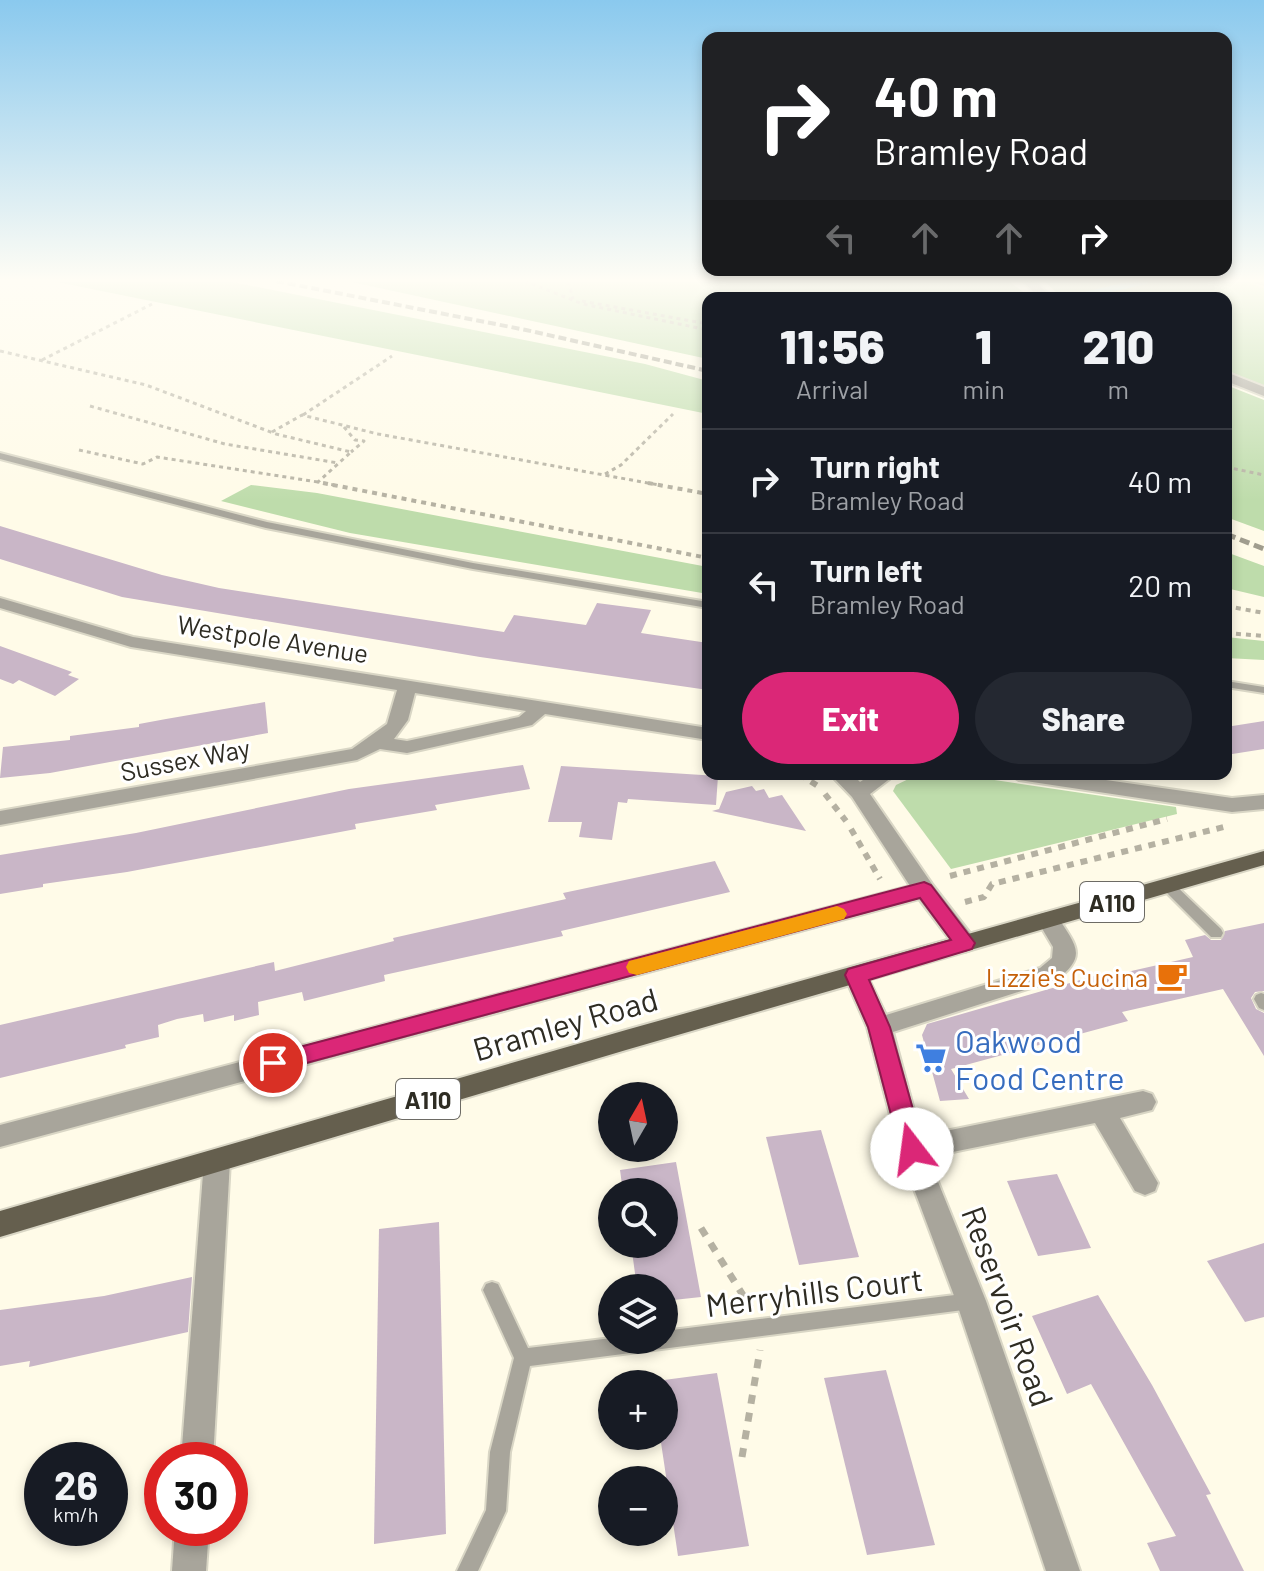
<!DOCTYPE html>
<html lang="en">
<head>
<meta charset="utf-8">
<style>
  body { margin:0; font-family:Barlow,sans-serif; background:#242831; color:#f1f3f6; height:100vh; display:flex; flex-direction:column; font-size:30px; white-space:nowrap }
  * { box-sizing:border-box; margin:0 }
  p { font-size:26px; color:#9ea1a6 }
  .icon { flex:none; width:44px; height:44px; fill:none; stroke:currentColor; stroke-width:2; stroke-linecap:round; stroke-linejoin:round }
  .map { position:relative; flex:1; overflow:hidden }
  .panel { position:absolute; left:702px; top:292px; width:530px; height:488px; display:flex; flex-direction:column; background:#171b24; border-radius:16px; box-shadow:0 4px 12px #0003 }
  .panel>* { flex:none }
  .top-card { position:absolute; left:702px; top:32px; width:530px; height:244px; border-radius:16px; box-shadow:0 4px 12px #0003; background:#202124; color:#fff; overflow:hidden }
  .needle { width:52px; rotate:9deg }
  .controls { position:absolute; left:598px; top:1082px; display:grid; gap:16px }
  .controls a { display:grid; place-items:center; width:80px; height:80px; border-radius:50%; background:#171b24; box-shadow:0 4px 12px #0003; font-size:40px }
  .speed { position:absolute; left:24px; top:1442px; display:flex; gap:16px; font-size:40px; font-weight:700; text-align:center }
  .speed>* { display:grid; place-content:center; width:104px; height:104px; border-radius:50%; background:#171b24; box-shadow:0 4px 12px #0003; line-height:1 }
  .speed small { font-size:20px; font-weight:400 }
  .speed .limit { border:12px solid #d22; background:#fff; color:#111 }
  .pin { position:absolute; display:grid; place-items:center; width:68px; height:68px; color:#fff; margin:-34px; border:4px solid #fff; border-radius:50%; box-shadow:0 2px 8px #0007 }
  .me { position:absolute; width:88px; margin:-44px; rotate:345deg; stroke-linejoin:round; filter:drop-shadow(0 0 6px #0008) }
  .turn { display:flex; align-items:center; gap:28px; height:168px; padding:0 40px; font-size:36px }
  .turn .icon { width:104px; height:104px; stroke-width:2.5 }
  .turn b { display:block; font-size:56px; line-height:68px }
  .lanes { display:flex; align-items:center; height:76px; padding:0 40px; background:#0003; justify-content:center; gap:40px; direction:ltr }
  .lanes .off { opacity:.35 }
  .eta { display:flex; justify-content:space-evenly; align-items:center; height:136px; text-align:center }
  .eta b { font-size:48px; font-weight:800; line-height:56px }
  .action { display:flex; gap:16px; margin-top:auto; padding:16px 40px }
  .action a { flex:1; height:92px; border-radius:48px; background:#db2777; color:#fff; font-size:32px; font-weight:800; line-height:92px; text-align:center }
  .action a+a { background:#242831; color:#f1f3f6 }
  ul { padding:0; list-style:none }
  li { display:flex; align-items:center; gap:24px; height:104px; padding:0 40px; border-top:2px solid #363941 }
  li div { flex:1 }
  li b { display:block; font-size:30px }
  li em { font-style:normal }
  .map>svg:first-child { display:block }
</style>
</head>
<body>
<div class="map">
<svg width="1264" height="1571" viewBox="0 0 1264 1571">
  <rect width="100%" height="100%" fill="#fffbe8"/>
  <g fill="#bedcab">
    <path d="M52,281H227L645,364L708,381V414Z"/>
    <path d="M347,281H1008L1032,298H708V359Z"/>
    <path d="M1044,281H1264V386L1226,370V298H1062Z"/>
    <path d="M1226,385L1264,400V531L1226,517Z"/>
    <path d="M251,485L317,493L708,567V594L350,533L221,501Z"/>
    <path d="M1226,552L1264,566V597L1226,588Z"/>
    <path d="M1226,637L1264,641V660L1226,658Z"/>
    <path d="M919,774H954L1176,807L1177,814L951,869L893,791L896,785Z"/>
  </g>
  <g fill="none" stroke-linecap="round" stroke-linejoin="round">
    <path stroke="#9de8f7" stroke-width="6" d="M1072,298L1145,281"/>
  </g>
  <g fill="#c9b6c7">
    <path d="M0,526L162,575L219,588L504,632L514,615L586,625L597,603L651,610L641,633L708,643V690L480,657L122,597L0,559Z"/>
    <path d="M0,646L72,672L68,675L79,679L55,696L19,680L13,684L0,679Z"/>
    <path d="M265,702L268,733L50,773L0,778L3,747L70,740V736L139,727V724L166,719Z"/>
    <path d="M1264,721V749L1226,755V727Z"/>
    <path d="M523,765L530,789L435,805L437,810L355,824L356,829L127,872L43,884V887L0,894V855L136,833L349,789Z"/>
    <path d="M561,766L718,776L716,805L628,799L627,803L618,802L612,840L579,837L582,822H548Z"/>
    <path d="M752,786L756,791L764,789L769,798L782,795L806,831L712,811L719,809L726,792Z"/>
    <path d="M715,861L730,892L561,931L563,936L384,975L385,981L304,1001L302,992L258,1002L259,1015L234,1021V1015L204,1022L203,1014L177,1019L158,1025L159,1037L125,1045L126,1048L0,1078V1025L274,962L275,971L394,941L393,938L566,899L563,893Z"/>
    <path d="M1264,923V991L1255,992L1251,998L1256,1009L1264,1013V1056L1223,989L1122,1012L1128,1021L951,1069L969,1099L940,1101L922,1035L927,1024L1094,976L1096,979L1193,957L1185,940L1205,935L1211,940H1221L1225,931Z"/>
    <path d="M821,1130L859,1257L799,1265L766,1137Z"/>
    <path d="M676,1162L701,1297L664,1301V1288H637L631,1244H664V1192H623L620,1170Z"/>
    <path d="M1057,1174L1091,1248L1038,1256L1007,1181Z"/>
    <path d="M439,1222L446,1534L374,1544L379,1229Z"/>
    <path d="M1264,1243V1317L1245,1322L1207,1261Z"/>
    <path d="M192,1277L188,1332L29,1367L30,1361L0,1366V1310L104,1296Z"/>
    <path d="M1098,1295L1152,1385L1211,1494L1206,1495L1244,1571H1160L1147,1543L1176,1536L1091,1384L1067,1394L1032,1316Z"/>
    <path d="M886,1370L935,1545L867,1555L824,1378Z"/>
    <path d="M717,1373L749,1546L678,1556L660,1436H664V1380Z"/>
  </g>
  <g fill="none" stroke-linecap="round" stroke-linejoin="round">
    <defs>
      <g id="service">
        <path d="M1252,281L1264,282V286L1253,282Z"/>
        <path d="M0,453L267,522L473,563L708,602V608L473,569L266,528L0,459Z"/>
        <path d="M1226,681L1264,687V693L1226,687Z"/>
        <path d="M1168,881L1173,883L1221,929L1223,933L1221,937H1211L1163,889L1161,886L1163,883Z"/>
        <path d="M1261,993L1264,994V1010L1259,1008L1254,999L1256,995Z"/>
        <path d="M492,1282L498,1284L528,1348L612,1338V1340H664V1331L971,1293L977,1295L980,1301L977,1307L971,1309L530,1366L510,1452L506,1511L478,1571H457L486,1510L490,1452L514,1358L483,1290L486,1284Z"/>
      </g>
      <g id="minor">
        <path d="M1023,281H1035L1052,298H1039Z"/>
        <path d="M1226,372L1264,387V396L1226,381Z"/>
        <path d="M0,598L133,637L708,728V740L545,714L532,725L407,753L380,749L357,760L0,825V811L352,749L387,724L397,690L131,647L0,608ZM415,693L526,711L519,717L407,741L394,739L408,720Z"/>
        <path d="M830,774H852L860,782L872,774H896L870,794L932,884L973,937L976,943L973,949L965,952L957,949L919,899L0,1147V1125L910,886L852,797Z"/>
        <path d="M1009,774H1064L1232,798L1264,795V809L1232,812L1019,780Z"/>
        <path d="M1048,912L1056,914C1074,944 1090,955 1056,980L893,1032L921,1136L1143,1091L1152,1094L1156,1102L1152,1110L1120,1118L1158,1183L1155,1191L1145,1195L1135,1191L1095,1123L928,1157L986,1301L1080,1571H1046L956,1301L899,1149L867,1027L844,975L848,969L856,966L864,969L886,1015L1040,968L1052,958L1053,947L1037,920L1040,914Z"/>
        <path d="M217,1149L226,1153L230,1161L213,1460H181L204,1161L208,1153Z"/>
        <path d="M175,1528H209L206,1571H172Z"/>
      </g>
      <path id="primary" d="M1264,851V865L626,1050L0,1237V1211L626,1030Z"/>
    </defs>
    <use href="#service" stroke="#d9d6c5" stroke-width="4"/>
    <use href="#minor" stroke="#d9d6c5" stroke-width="4"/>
    <use href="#primary" stroke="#d9d6c5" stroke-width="4"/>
    <g stroke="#b5b1a2" stroke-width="3" stroke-dasharray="4 4" stroke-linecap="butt">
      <path d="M524,281L583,304L708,330"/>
      <path d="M568,281L573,299"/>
      <path d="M582,301L708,324"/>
      <path d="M0,351L146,385L276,434L351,452L318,482L334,485"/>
      <path d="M42,360L152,304"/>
      <path d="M90,406L225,444L338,463"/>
      <path d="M303,415L392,356"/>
      <path d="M344,427L355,440L364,441L351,452"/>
      <path d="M272,432L302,415L378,434L659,485"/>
      <path d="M79,450L143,464L157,457L318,482"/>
      <path d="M1226,467L1264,475"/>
      <path d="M605,474L621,465L673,414"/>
    </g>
    <g stroke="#b5b1a2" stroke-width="4" stroke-dasharray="5 5" stroke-linecap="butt">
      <path d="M323,483L708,558"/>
      <path d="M648,483L708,494"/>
      <path d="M1226,606L1264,613"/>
      <path d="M1226,633L1264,636"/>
    </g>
    <g stroke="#b5b1a2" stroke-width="6" stroke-dasharray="7 7" stroke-linecap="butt">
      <path d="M799,774L818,786"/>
      <path d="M825,794L846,821"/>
      <path d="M851,829L880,879"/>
      <path d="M950,876L1167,819"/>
      <path d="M965,902L984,897L992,884L1224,827"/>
    </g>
    <g stroke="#b5b1a2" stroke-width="7" stroke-dasharray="9 9" stroke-linecap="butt">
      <path d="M701,1228L751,1308"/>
      <path d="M742,1457L760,1350"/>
    </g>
    <use href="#service" fill="#a8a59b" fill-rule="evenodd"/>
    <use href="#minor" fill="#a8a59b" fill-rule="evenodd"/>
    <use href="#primary" fill="#655f4e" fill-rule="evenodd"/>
    <path stroke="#a09d8e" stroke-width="4" stroke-dasharray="8 4" stroke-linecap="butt" d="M276,281L526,330L708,371"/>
    <path stroke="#a09d8e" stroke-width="5" stroke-dasharray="10 5" stroke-linecap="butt" d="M1226,534L1264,549"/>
  </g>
  <linearGradient id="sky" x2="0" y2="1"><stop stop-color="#8ac9ee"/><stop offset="0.56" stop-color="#fffdf5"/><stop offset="1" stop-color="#fffdf5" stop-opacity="0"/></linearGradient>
  <rect width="1264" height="501" fill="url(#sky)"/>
  <path fill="#db2777" stroke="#8e194d" stroke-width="2" d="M924,882L931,885L975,943L972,949L869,980L890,1027L924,1149L920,1157L912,1160L903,1157L900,1149L868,1027L845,975L848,969L951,940L920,898L273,1072L265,1070L262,1063L265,1057L273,1054Z"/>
  <path fill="#f59e0b" d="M837,906L844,909L847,914L844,919L637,975L629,973L626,967L629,961L637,959Z"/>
  <defs>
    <symbol id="cafe-bare" viewBox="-9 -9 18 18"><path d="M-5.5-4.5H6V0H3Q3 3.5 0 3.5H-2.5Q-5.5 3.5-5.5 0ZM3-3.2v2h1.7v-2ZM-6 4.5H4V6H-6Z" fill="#e8710a" stroke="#fff" stroke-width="2.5" paint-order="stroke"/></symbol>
    <symbol id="supermarket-bare" viewBox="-9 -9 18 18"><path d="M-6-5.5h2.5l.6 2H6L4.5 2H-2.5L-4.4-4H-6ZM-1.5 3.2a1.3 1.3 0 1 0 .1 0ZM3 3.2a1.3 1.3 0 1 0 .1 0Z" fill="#3f7fe0" stroke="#fff" stroke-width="2.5" paint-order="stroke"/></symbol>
  </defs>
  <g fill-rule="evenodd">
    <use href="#cafe-bare" x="1150" y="954" width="44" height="44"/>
    <use href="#supermarket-bare" x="909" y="1036" width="44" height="44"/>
  </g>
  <g text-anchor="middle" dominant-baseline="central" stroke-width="6" stroke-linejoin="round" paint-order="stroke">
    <g fill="#fff" stroke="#6d6b65" stroke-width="2">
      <rect x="1080" y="882" width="64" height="40" rx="6"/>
      <rect x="396" y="1079" width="64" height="40" rx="6"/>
    </g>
    <g font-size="24" font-weight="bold" fill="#2e2c23">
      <text x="1112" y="902">A110</text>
      <text x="428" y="1099">A110</text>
    </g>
    <g font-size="26" fill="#2e2c23" stroke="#fff">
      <text transform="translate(273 638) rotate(9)">Westpole Avenue</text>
      <text transform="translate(185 759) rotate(-11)">Sussex Way</text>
    </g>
    <g font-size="26" fill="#c56008" stroke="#fff" text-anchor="end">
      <text x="1148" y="976">Lizzie's Cucina</text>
    </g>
    <g font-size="32" fill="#2e2c23" stroke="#fff">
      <text transform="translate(565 1023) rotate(-16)">Bramley Road</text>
      <text transform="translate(814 1291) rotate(-7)">Merryhills Court</text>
      <text transform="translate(1009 1306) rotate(70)">Reservoir Road</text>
    </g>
    <g font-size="32" fill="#366cbe" stroke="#fff" text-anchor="start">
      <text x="955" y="1040">Oakwood<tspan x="955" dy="37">Food Centre</tspan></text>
    </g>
  </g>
</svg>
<div class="controls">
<a><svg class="needle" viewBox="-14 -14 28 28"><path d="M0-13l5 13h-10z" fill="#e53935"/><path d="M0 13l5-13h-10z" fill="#9ea1a6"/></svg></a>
<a><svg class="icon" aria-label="search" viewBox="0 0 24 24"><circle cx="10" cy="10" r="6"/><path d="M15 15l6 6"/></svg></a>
<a><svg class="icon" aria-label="layers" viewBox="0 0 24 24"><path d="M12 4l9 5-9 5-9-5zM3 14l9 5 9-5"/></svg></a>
<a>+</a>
<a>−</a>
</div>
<div class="speed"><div>26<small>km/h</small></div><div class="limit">30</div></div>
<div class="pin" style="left:273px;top:1063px;background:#d93025"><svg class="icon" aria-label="arrive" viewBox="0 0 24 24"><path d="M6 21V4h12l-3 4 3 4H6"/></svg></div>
<svg class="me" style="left:912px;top:1149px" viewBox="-20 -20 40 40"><circle r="19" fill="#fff"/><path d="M0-13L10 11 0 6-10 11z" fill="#db2777"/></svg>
<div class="top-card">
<div class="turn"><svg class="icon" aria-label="right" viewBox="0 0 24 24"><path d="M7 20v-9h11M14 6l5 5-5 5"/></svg><div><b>40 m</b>Bramley Road</div></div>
<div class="lanes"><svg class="icon off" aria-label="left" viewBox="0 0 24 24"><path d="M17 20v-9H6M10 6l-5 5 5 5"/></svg><svg class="icon off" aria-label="ahead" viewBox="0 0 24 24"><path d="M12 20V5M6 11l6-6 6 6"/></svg><svg class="icon off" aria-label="ahead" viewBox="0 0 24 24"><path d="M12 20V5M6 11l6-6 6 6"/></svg><svg class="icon" aria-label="right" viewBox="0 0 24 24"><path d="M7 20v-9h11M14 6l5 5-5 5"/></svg></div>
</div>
<section class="panel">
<div class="eta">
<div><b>11:56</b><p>Arrival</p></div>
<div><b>1</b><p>min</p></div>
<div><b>210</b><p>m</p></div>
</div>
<ul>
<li><svg class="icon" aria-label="right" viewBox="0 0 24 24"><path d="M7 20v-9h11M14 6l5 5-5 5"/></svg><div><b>Turn right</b><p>Bramley Road</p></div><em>40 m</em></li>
<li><svg class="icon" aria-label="left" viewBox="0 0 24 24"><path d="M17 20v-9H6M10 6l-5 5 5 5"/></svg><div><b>Turn left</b><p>Bramley Road</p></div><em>20 m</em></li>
</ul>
<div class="action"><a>Exit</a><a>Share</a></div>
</section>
</div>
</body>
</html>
